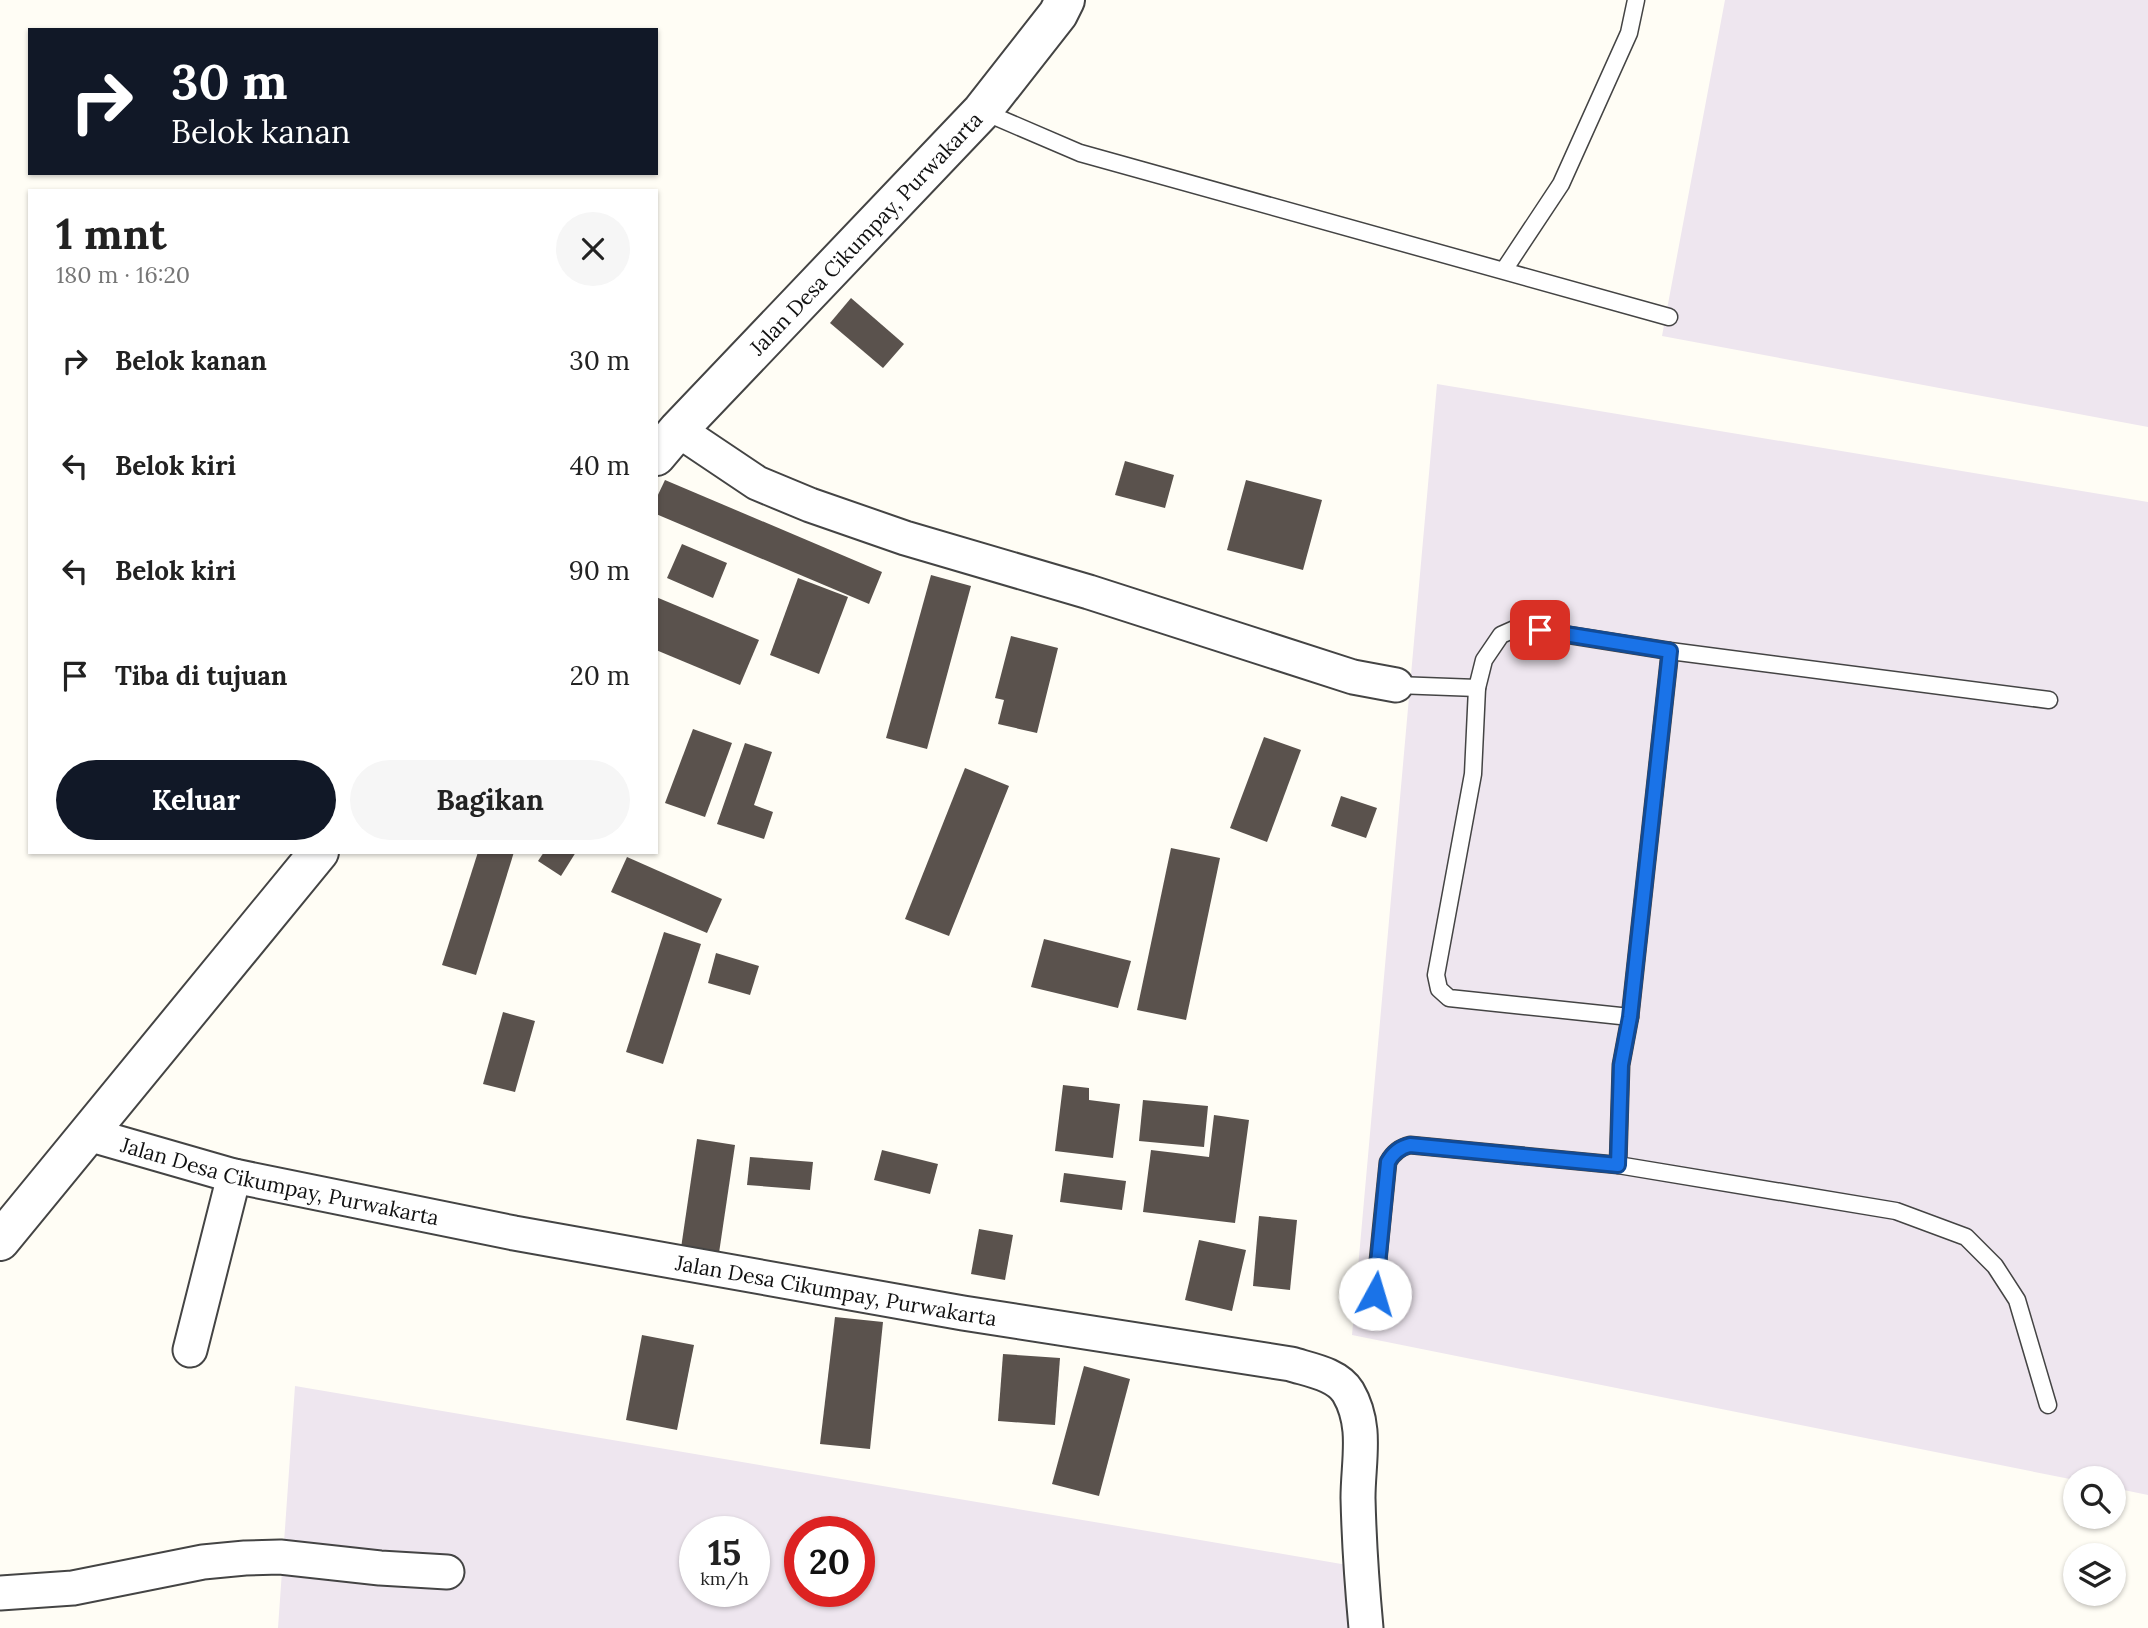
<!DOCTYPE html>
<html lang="id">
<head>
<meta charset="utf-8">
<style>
  body { margin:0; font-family:Lora,serif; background:#f6f6f6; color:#222; height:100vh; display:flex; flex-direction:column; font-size:26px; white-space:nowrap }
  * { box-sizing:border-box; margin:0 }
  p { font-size:23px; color:#767676 }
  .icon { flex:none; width:38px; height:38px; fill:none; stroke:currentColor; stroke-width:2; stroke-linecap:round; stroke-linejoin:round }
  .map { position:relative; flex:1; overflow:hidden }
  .details { position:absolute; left:28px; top:189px; width:630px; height:665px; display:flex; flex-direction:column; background:#fff; border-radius:0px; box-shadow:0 2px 5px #0004 }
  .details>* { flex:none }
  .banner { position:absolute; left:28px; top:28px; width:630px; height:147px; border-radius:0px; box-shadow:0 2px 5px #0004; background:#111827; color:#fff; overflow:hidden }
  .tools { position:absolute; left:2063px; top:1466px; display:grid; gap:14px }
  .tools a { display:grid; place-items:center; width:63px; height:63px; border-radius:50%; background:#fff; box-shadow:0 2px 5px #0004; font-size:35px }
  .speed { position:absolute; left:679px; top:1516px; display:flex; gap:14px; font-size:35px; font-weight:700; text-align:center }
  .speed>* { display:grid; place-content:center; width:91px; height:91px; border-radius:50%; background:#fff; box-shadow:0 2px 5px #0004; line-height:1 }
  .speed small { font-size:18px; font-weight:400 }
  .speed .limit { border:10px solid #d22; background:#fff; color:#111 }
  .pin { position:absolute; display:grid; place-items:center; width:60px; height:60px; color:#fff; margin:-30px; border-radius:14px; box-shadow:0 4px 10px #0006 }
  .me { position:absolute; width:77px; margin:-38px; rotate:6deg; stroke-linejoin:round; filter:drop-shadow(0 0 5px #0008) }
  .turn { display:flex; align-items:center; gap:24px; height:147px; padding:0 28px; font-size:32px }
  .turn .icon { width:91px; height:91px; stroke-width:2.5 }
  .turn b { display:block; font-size:49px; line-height:60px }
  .round { display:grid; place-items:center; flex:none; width:74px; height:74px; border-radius:37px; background:#f6f6f6 }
  .summary { display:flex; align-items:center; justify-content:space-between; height:119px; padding:0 28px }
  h1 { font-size:42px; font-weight:700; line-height:52px }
  .cta { display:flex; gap:14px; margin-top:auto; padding:14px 28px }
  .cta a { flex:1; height:80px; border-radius:42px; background:#111827; color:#fff; font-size:28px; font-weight:700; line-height:80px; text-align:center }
  .cta a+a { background:#f6f6f6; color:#222 }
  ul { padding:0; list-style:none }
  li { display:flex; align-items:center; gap:21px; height:105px; padding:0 28px }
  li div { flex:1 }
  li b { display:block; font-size:26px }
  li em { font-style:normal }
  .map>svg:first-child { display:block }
</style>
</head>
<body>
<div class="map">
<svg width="2148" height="1628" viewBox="0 0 2148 1628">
  <rect width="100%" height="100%" fill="#fffdf5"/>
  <g fill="#eee6ef" fill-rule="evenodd">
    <path d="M1725,0H2148V427L1662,336Z"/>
    <path d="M1437,384L2148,502V1495L2114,1488V1479H2076L2075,1480L1352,1335Z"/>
    <path d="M295,1386L1359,1567L1351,1628H278ZM695,1531H754V1591H695ZM800,1531H859V1591H800Z"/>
  </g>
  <g fill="#5a524d">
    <path d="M851,298L904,344L883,368L830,323Z"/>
    <path d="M1125,461L1174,475L1165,508L1115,495Z"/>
    <path d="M665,480L882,572L869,604L656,514V499Z"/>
    <path d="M1246,480L1322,500L1303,570L1227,550Z"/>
    <path d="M682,544L727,563L713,598L667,578Z"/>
    <path d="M931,575L971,586L927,749L886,738Z"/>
    <path d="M798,578L848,597L819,674L770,655Z"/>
    <path d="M656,597L759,640L740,685L656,650Z"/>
    <path d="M1011,636L1058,648L1037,733L998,724L1004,700L995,698Z"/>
    <path d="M693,729L732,743L705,817L665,803Z"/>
    <path d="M1264,737L1301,750L1267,842L1230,828Z"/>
    <path d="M745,743L772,752L754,805L773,812L764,839L717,824Z"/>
    <path d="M965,768L1009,786L949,936L905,919Z"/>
    <path d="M1341,796L1377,808L1366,838L1331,826Z"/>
    <path d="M1171,848L1220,858L1186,1020L1137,1010Z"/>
    <path d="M478,852H514L476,975L442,965Z"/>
    <path d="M544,852H576L561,876L538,861Z"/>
    <path d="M627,857L722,899L707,933L611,892Z"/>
    <path d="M664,932L701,944L663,1064L626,1052Z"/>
    <path d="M1044,939L1131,961L1118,1008L1031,987Z"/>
    <path d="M716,953L759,966L750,995L708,983Z"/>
    <path d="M503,1012L535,1021L515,1092L483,1084Z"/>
    <path d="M1063,1085L1089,1088V1100L1120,1104L1113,1158L1055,1151Z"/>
    <path d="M1143,1100L1208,1106L1204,1147L1139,1141Z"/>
    <path d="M1214,1115L1249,1120L1235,1223L1143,1212L1151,1150L1209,1157Z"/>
    <path d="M697,1139L735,1145L719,1253L681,1248Z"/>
    <path d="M882,1150L938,1164L930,1194L874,1180Z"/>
    <path d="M750,1157L813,1162L810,1190L747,1185Z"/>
    <path d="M1064,1173L1126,1181L1122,1210L1060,1202Z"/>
    <path d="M1259,1216L1297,1220L1290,1290L1253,1286Z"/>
    <path d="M979,1229L1013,1235L1005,1280L971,1274Z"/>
    <path d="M1199,1240L1246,1250L1232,1311L1185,1300Z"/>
    <path d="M835,1317L883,1322L870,1449L820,1444Z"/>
    <path d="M642,1335L694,1345L677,1430L626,1420Z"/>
    <path d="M1003,1354L1060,1358L1055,1425L998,1421Z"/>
    <path d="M1084,1366L1130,1379L1099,1496L1052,1484Z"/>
  </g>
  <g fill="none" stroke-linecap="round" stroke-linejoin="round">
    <defs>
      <g id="service">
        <path d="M982,111L1080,153L1669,317"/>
        <path d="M1504,270L1561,184L1629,33L1636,0"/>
        <path d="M1396,685L1477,688L1484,660L1501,635L1519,627L1670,651L2049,700"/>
        <path d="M1477,688L1473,774L1436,975L1439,989L1449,998L1630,1017L1621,1065L1618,1165L1896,1211L1966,1237L1995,1266L2017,1300L2048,1405"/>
        <path d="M1630,1017L1670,651"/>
        <path d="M1372,1320L1388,1162C1393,1153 1401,1147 1410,1145L1618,1165"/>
      </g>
      <g id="minor">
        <path d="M678,430L757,483L810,505L905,538L1089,592L1353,677L1396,685"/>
        <path id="s1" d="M88,1134L234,1176L514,1233L963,1313L1291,1364C1310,1370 1337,1374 1348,1392C1368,1426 1358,1461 1358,1498C1359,1542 1362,1585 1366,1628"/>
        <path d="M190,1350L234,1176"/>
        <path d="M0,1593L73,1588L203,1562L245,1558L280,1557L380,1568L447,1572"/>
      </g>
      <g id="tertiary">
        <path id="s2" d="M656,456L678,430L982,111L1058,14L1065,0"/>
        <path d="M0,1241L319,852"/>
      </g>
    </defs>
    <use href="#service" stroke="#444" stroke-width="19"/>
    <use href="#minor" stroke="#444" stroke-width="37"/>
    <use href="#tertiary" stroke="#444" stroke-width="42"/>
    <use href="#service" stroke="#fff" stroke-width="16"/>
    <use href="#minor" stroke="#fff" stroke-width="33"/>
    <use href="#tertiary" stroke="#fff" stroke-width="38"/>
  </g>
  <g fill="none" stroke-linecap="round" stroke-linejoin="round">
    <defs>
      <path id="route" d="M1375,1294L1388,1162C1393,1153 1401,1147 1410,1145L1618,1165L1621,1065L1630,1017L1670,651L1540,630"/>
    </defs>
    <use href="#route" stroke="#114b97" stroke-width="18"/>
    <use href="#route" stroke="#1a73e8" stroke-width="12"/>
  </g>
  <g text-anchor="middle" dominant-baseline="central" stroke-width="7" stroke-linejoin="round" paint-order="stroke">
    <g font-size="21" fill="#111" stroke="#fff">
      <text stroke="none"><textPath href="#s2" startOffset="306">Jalan Desa Cikumpay, Purwakarta</textPath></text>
      <text stroke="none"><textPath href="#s1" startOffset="198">Jalan Desa Cikumpay, Purwakarta</textPath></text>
      <text stroke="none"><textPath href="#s1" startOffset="765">Jalan Desa Cikumpay, Purwakarta</textPath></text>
    </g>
  </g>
</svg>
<div class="tools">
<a><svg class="icon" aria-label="search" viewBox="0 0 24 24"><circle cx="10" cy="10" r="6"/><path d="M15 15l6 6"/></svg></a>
<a><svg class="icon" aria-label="layers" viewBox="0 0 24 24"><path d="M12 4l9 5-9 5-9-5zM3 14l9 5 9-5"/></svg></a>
</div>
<div class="speed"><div>15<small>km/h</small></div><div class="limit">20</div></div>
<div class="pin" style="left:1540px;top:630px;background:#d93025"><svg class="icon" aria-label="arrive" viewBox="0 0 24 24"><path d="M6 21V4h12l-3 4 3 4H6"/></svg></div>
<svg class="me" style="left:1375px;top:1294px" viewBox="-20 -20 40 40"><circle r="19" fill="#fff"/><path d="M0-13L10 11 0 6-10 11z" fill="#1a73e8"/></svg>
<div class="banner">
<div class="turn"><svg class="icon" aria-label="right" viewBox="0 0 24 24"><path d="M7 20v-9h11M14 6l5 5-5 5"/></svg><div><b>30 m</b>Belok kanan</div></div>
</div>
<section class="details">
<div class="summary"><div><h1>1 mnt</h1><p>180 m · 16:20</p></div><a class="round"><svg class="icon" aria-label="close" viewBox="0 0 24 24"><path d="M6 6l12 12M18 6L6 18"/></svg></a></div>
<ul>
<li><svg class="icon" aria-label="right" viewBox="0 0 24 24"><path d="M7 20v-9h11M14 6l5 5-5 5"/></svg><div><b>Belok kanan</b></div><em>30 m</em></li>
<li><svg class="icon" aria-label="left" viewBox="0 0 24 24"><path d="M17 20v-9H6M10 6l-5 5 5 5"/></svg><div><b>Belok kiri</b></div><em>40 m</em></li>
<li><svg class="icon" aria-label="left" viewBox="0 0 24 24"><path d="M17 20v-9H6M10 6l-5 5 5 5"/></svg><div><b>Belok kiri</b></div><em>90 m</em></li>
<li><svg class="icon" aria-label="arrive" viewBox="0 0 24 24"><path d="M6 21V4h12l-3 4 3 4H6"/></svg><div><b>Tiba di tujuan</b></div><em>20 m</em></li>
</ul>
<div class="cta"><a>Keluar</a><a>Bagikan</a></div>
</section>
</div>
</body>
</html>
